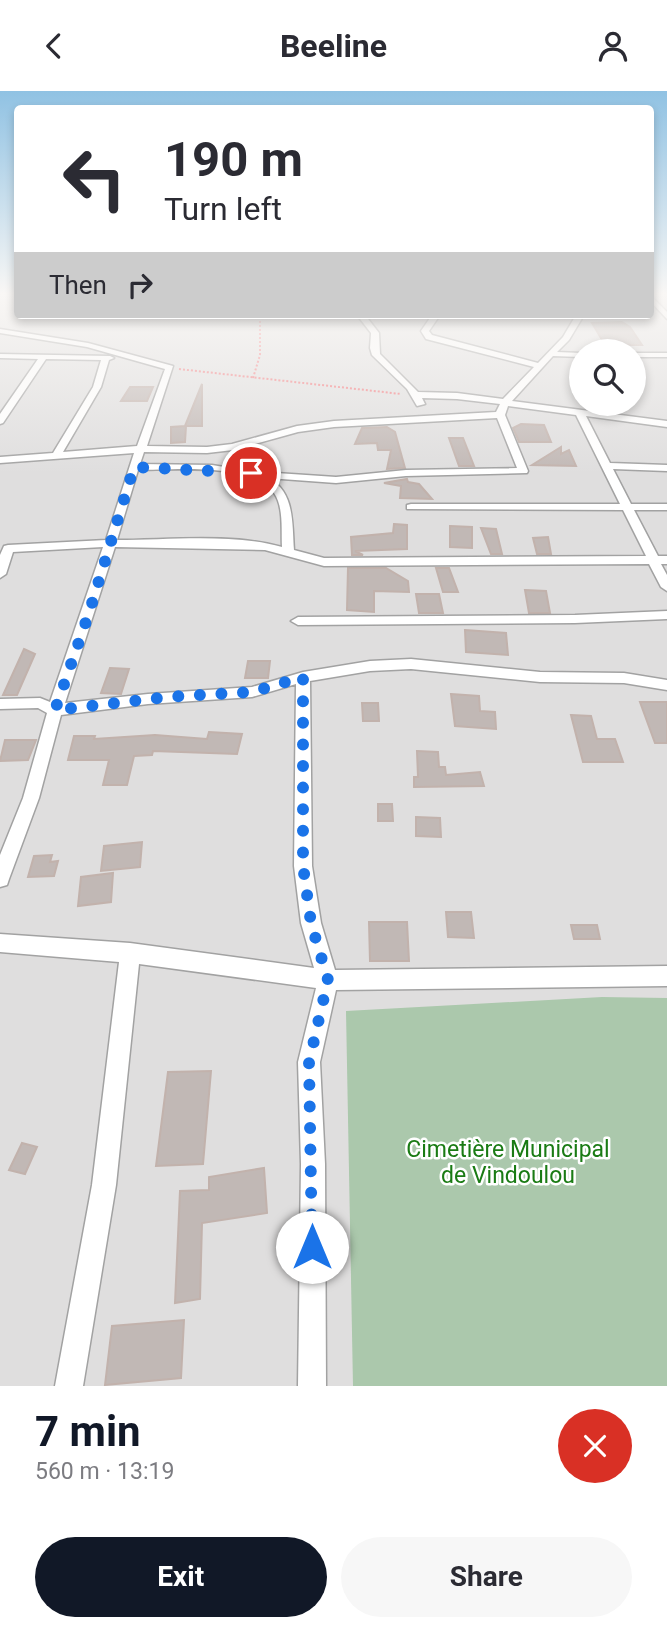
<!DOCTYPE html>
<html lang="en">
<head>
<meta charset="utf-8">
<style>
  body { margin:0; font-family:Roboto,sans-serif; background:#f7f7f7; color:#2b2b33; height:100vh; display:flex; flex-direction:column; font-size:26px; white-space:nowrap }
  * { box-sizing:border-box; margin:0 }
  p { font-size:23px; color:#7c7c81 }
  .icon { flex:none; width:38px; height:38px; fill:none; stroke:currentColor; stroke-width:2; stroke-linecap:round; stroke-linejoin:round }
  .map { position:relative; height:1295px; overflow:hidden }
  .side { display:flex; flex-direction:column; background:#fff; flex:1 }
  .side>* { flex:none }
  .top-card { position:absolute; left:14px; top:14px; width:640px; height:214px; border-radius:7px; box-shadow:0 4px 10px #0003; background:#fff; color:#2b2b33; overflow:hidden }
  .fabs { position:absolute; left:569px; top:248px; display:grid; gap:14px }
  .fabs a { display:grid; place-items:center; width:77px; height:77px; border-radius:50%; background:#fff; box-shadow:0 4px 10px #0003; font-size:35px }
  .pin { position:absolute; display:grid; place-items:center; width:60px; height:60px; color:#fff; margin:-30px; border:4px solid #fff; border-radius:50%; box-shadow:0 2px 7px #0007 }
  .me { position:absolute; width:77px; margin:-38px; rotate:0deg; stroke-linejoin:round; filter:drop-shadow(0 0 5px #0008) }
  .turn { display:flex; align-items:center; gap:24px; height:147px; padding:0 35px; font-size:32px }
  .turn .icon { width:91px; height:91px; stroke-width:2.5 }
  .turn b { display:block; font-size:49px; line-height:60px }
  .then { display:flex; align-items:center; height:66px; padding:0 35px; background:#0003; gap:14px; font-size:26px }
  .round { display:grid; place-items:center; flex:none; width:74px; height:74px; border-radius:37px; background:#f7f7f7 }
  .summary { display:flex; align-items:center; justify-content:space-between; height:119px; padding:0 35px }
  h1 { font-size:42px; font-weight:700; line-height:52px; color:#111827 }
  .cta { display:flex; gap:14px; margin-top:auto; padding:14px 35px }
  .cta a { flex:1; height:80px; border-radius:42px; background:#111827; color:#fff; font-size:28px; font-weight:700; line-height:80px; text-align:center }
  .cta a+a { background:#f7f7f7; color:#2b2b33 }
  header { display:flex; justify-content:space-between; align-items:center; height:91px; padding:0 35px; background:#fff; font-size:32px; font-weight:700 }
  .map>svg:first-child { display:block }
</style>
</head>
<body>
<header><svg class="icon" aria-label="back" viewBox="0 0 24 24"><path d="M15 5l-7 7 7 7"/></svg>Beeline<svg class="icon" aria-label="person" viewBox="0 0 24 24"><circle cx="12" cy="8" r="4"/><path d="M4 21q1-7 8-7t8 7"/></svg></header>
<div class="map">
<svg width="667" height="1295" viewBox="0 0 667 1295">
  <rect width="100%" height="100%" fill="#f1ede9"/>
  <path fill="#dfdede" fill-rule="evenodd" d="M0,202H17L18,224H651V202H667V1295H0ZM581,261H634V313H581Z"/>
  <path fill="#abc8ac" d="M602,906L667,907V1295H353L346,920Z"/>
  <g fill="#c1b8b5" stroke="#c2b2ac" stroke-width="2">
    <path d="M622,231L630,236L642,254H605L592,232Z"/>
    <path d="M202,293V335H186L185,351L171,352V336L185,335Z"/>
    <path d="M130,296H153L147,310H121Z"/>
    <path d="M521,333L544,334L551,351H519L513,337Z"/>
    <path d="M387,336L395,341L405,377L387,378L391,359H378L377,352L355,353L362,337Z"/>
    <path d="M449,347H463L474,375H459Z"/>
    <path d="M561,356V363L569,359L576,375L532,374Z"/>
    <path d="M407,388L408,391L419,393L432,408L400,407L401,395L384,392Z"/>
    <path d="M394,433L407,434V458L355,460L363,464H352L351,446L393,442Z"/>
    <path d="M450,435L472,436V457L450,456Z"/>
    <path d="M481,437L496,438L502,463H491Z"/>
    <path d="M548,446L551,463H537L533,447Z"/>
    <path d="M348,477H386L408,490L409,501L374,500V521L347,519Z"/>
    <path d="M436,477H449L458,501H443Z"/>
    <path d="M525,499L546,500L550,522H529Z"/>
    <path d="M416,503H439L443,522H419Z"/>
    <path d="M465,539L506,542L508,564L466,561Z"/>
    <path d="M24,558L35,563L17,604H3Z"/>
    <path d="M248,570H270L268,587H245Z"/>
    <path d="M110,577L129,578L121,603L101,602Z"/>
    <path d="M451,603L479,605L480,620L495,621L496,638L455,635Z"/>
    <path d="M640,611H667V652H655Z"/>
    <path d="M362,612H378L379,630H363Z"/>
    <path d="M571,624L591,625L597,648H615L623,671H583Z"/>
    <path d="M209,641L242,643L237,663L153,660L152,664L134,665L127,694H103L109,669H68L74,645H95L94,648L155,644L207,648Z"/>
    <path d="M5,649H36L28,669L0,670Z"/>
    <path d="M417,660L438,661L439,676H445L446,684L480,681L484,695L414,696V686H418Z"/>
    <path d="M378,713H392L393,730H378Z"/>
    <path d="M416,726L440,727L441,746L416,745Z"/>
    <path d="M142,751L140,776L101,780L104,755Z"/>
    <path d="M52,764L50,771L58,770L54,785L28,786L34,765Z"/>
    <path d="M113,782L111,811L78,815L81,786Z"/>
    <path d="M446,821H471L474,847L448,846Z"/>
    <path d="M369,831H407L409,870H370Z"/>
    <path d="M571,834H597L600,848H574Z"/>
    <path d="M211,980L203,1073L156,1075L168,981Z"/>
    <path d="M22,1052L37,1056L25,1083L9,1079Z"/>
    <path d="M264,1077L267,1122L202,1132L200,1208L175,1212L180,1100L209,1099V1086Z"/>
    <path d="M184,1229L181,1287L105,1294L112,1235Z"/>
  </g>
  <g fill="none" stroke-linecap="round" stroke-linejoin="round">
    <defs>
      <g id="minor">
        <path d="M651,205L667,221V228L651,211Z"/>
        <path d="M357,224H365L379,242L380,263L418,301L457,302L503,308L534,276L426,248L421,240L432,224H440L429,240L432,244L538,272L563,246L576,224H584L569,249L557,261L581,262V266L553,265L512,310L667,330V336L586,325L610,372L667,374V380L613,378L631,413H667V419H634L658,465H667V473H661L667,484V500L661,496L649,473L324,475L265,459L115,456L65,612L148,603L252,596L303,581L370,570L411,568L540,581L624,582L667,589V599L624,592L540,591L411,578L370,580L310,590L312,775L321,832L335,879L667,875V895L336,899L320,971L325,1073L326,1295H298L301,1073L298,971L316,897L139,873L116,1094L83,1295H55L92,1094L119,871L0,861V843L130,852L314,877L301,832L294,775L296,593L252,606L148,613L61,624L39,707L9,788L7,794L0,796V764L23,707L47,622L38,617L0,618V608L40,607L50,611L103,456L13,461L6,483L0,487V464L4,455L8,454L106,449L134,362L0,372V366L53,362L93,296L101,269L46,268L3,332L0,333V323L38,268L0,267V263L110,265L114,267L109,269L101,296L63,361L137,355L165,278L87,256L0,242V238L88,252L173,275L147,355L207,356L232,353L297,335L334,330L496,321L500,313L457,308L422,307L425,313L417,315L407,298L372,264L370,257L371,242ZM508,315L576,324L620,413H411L407,414V418L623,419L646,465L324,467L294,459C292,433 295,400 268,387L336,392L406,385L527,382L528,380L505,324ZM497,327L517,377L406,379L336,386L248,380L212,374L140,373L144,361L207,362L233,359L298,341L334,336ZM138,379C172,379 253,371 274,402C284,416 281,440 282,456C232,442 169,449 117,449Z"/>
        <rect x="634" y="262" width="33" height="4"/>
        <path d="M667,520V528L575,532L298,534L291,530L298,526L575,524Z"/>
      </g>
    </defs>
    <use href="#minor" stroke="#a2a2a2" stroke-width="3"/>
    <g stroke="#f1797e" stroke-width="2" stroke-dasharray="2 2" stroke-linecap="butt">
      <path d="M179,278L401,303"/>
      <path d="M253,287L260,264V224"/>
    </g>
    <use href="#minor" fill="#fff" fill-rule="evenodd"/>
  </g>
  <linearGradient id="sky" x2="0" y2="1"><stop stop-color="#90c2e3"/><stop offset="0.53" stop-color="#f9f7f5"/><stop offset="1" stop-color="#f9f7f5" stop-opacity="0"/></linearGradient>
  <rect width="667" height="383" fill="url(#sky)"/>
  <g fill="none" stroke-linecap="round" stroke-linejoin="round">
    <path stroke="#1a73e8" stroke-width="12" stroke-dasharray="0 21.6" d="M251,382L134,376L89,522L55,619L167,606L252,601L303,586V775L311,832L328,889L309,971L312,1156"/>
  </g>
  <g text-anchor="middle" dominant-baseline="central" stroke-width="5" stroke-linejoin="round" paint-order="stroke">
    <g font-size="23" fill="#1a7b14" stroke="#fff">
      <text x="508" y="1058">Cimetière Municipal<tspan x="508" dy="26">de Vindoulou</tspan></text>
    </g>
  </g>
</svg>
<div class="fabs">
<a><svg class="icon" aria-label="search" viewBox="0 0 24 24"><circle cx="10" cy="10" r="6"/><path d="M15 15l6 6"/></svg></a>
</div>
<div class="pin" style="left:251px;top:382px;background:#d93025"><svg class="icon" aria-label="arrive" viewBox="0 0 24 24"><path d="M6 21V4h12l-3 4 3 4H6"/></svg></div>
<svg class="me" style="left:312px;top:1156px" viewBox="-20 -20 40 40"><circle r="19" fill="#fff"/><path d="M0-13L10 11 0 6-10 11z" fill="#1a73e8"/></svg>
<div class="top-card">
<div class="turn"><svg class="icon" aria-label="left" viewBox="0 0 24 24"><path d="M17 20v-9H6M10 6l-5 5 5 5"/></svg><div><b>190 m</b>Turn left</div></div>
<div class="then">Then<svg class="icon" aria-label="right" viewBox="0 0 24 24"><path d="M7 20v-9h11M14 6l5 5-5 5"/></svg></div>
</div>
</div>
<section class="side">
<div class="summary"><div><h1>7 min</h1><p>560 m · 13:19</p></div><a class="round" style="background:#d93025;color:#fff"><svg class="icon" aria-label="close" viewBox="0 0 24 24"><path d="M6 6l12 12M18 6L6 18"/></svg></a></div>
<div class="cta"><a>Exit</a><a>Share</a></div>
</section>
</body>
</html>
